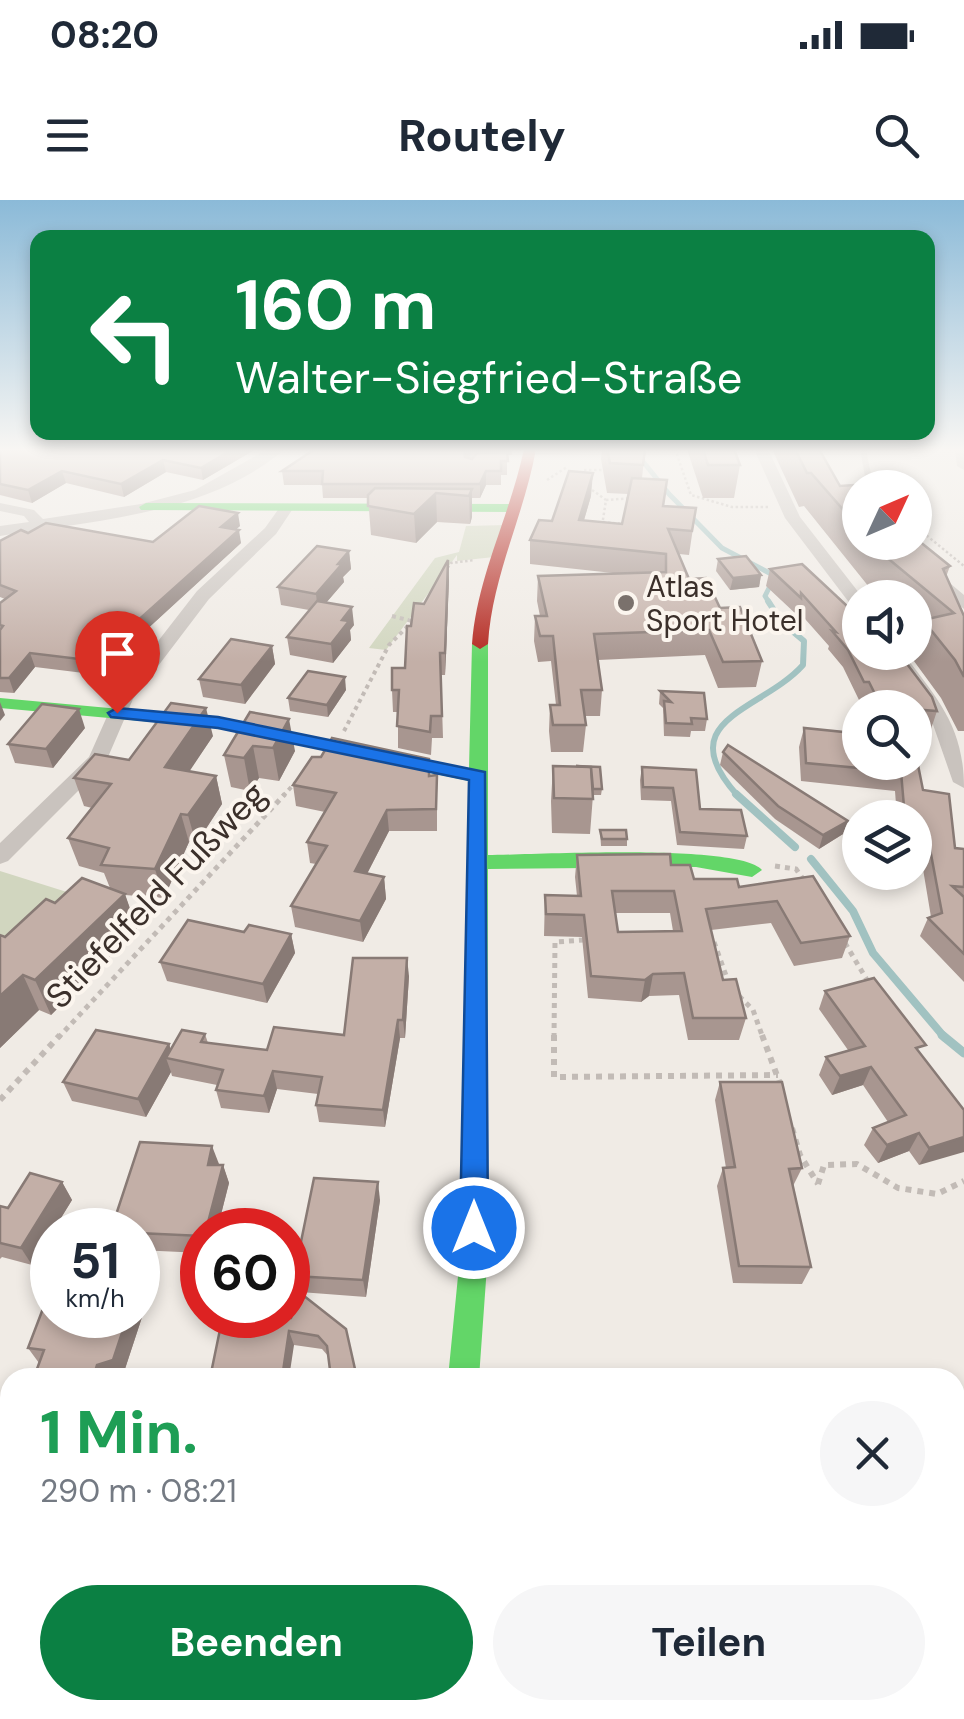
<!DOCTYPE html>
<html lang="de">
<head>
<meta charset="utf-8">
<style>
  body { margin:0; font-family:"DM Sans",sans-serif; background:#f6f6f7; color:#1f2937; height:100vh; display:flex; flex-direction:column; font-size:38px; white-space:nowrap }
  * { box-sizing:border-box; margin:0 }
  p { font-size:32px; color:#747a83 }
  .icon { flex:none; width:55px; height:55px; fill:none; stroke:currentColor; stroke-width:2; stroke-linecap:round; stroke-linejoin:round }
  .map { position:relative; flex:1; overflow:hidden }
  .drawer { position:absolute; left:0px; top:1168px; width:965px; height:352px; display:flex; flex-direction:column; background:#fff; border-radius:30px 30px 0 0; box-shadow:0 5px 15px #0003 }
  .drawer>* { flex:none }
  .banner { position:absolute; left:30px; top:30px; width:905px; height:210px; border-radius:20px; box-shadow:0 5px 15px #0003; background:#0b8043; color:#fff; overflow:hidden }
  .needle { width:65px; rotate:46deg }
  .buttons { position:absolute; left:842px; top:270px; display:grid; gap:20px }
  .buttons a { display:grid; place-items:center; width:90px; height:90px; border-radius:50%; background:#fff; box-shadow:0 5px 15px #0003; font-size:50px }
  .speed { position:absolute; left:30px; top:1008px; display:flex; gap:20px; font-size:50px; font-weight:700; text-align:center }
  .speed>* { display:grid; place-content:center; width:130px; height:130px; border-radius:50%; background:#fff; box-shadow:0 5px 15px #0003; line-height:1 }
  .speed small { font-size:25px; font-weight:400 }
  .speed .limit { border:15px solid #d22; background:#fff; color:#111 }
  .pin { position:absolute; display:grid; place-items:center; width:85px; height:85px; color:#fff; margin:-102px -42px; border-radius:50% 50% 50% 0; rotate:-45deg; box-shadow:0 0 10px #0007 }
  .pin .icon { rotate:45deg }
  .me { position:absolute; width:110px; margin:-55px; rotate:0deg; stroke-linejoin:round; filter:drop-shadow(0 0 8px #0008) }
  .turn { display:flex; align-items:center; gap:35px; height:210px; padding:0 40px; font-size:45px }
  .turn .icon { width:130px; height:130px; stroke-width:2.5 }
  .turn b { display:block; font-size:70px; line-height:85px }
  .round { display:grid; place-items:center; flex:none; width:105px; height:105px; border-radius:52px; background:#f6f6f7 }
  .overview { display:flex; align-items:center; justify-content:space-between; height:170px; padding:0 40px }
  h1 { font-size:60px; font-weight:700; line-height:75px; color:#1e9e55 }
  .button { display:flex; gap:20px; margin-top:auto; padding:20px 40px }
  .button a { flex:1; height:115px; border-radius:60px; background:#0b8043; color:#fff; font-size:40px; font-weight:700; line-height:115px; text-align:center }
  .button a+a { background:#f6f6f7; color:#1f2937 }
  .status { display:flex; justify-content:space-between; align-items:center; height:70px; padding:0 50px; background:#fff; direction:ltr }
  .status svg { height:28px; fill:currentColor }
  header { display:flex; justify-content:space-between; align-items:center; height:130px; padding:0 40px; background:#fff; font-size:45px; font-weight:700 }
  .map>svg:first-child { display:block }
</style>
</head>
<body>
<div class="status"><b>08:20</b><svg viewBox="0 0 49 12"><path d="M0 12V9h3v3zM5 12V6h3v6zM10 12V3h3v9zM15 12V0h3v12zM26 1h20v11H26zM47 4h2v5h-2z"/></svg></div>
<header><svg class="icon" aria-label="menu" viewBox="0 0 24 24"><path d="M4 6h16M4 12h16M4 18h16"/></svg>Routely<svg class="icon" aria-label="search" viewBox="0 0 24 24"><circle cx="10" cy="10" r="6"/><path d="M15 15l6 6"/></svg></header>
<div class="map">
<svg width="964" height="1519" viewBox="0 0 964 1519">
  <rect width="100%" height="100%" fill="#f0ebe5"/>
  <g fill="#d1d6bf">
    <path d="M507,325L494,357L457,361V355L386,450L369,448L435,358L459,352L466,326Z"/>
    <path d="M0,671L70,693L0,761Z"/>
  </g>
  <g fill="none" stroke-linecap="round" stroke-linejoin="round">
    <path stroke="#a1c2c1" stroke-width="5" d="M633,249L669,294L722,348L775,376L765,396L770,404"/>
    <g stroke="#a1c2c1" stroke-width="6">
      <path d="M768,401L779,418"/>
      <path d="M738,596C668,519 762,511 803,465L804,441L785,425"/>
    </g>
    <g stroke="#a1c2c1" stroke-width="8">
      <path d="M736,594L795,647"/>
      <path d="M811,659L853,711L873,753L945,838"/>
    </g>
    <path stroke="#a1c2c1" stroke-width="9" d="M942,835L964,853"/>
    <g stroke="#c2bbb6" stroke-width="2.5" stroke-dasharray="2.5 2.5" stroke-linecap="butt">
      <path d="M675,249L691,295L732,307H768"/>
      <path d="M584,270H603"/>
      <path d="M547,280L567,267"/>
      <path d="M588,287L606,300L602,326"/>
      <path d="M606,300L633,298"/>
      <path d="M603,322L625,324"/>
      <path d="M915,326L964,366"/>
      <path d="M445,372L451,363L475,360"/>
    </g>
    <g stroke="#c2bbb6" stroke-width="4" stroke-dasharray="4 4" stroke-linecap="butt">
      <path d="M392,416L412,421"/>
      <path d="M344,531L389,445L415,419"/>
      <path d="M283,596L296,582"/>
    </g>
    <g stroke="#c2bbb6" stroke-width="5" stroke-dasharray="5 5" stroke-linecap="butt">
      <path d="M775,666L796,669L803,679"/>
      <path d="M714,742L729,784"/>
      <path d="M845,743L870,785"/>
      <path d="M739,796L753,810L763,838"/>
      <path d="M58,838L285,594"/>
      <path d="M554,838L555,742L584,740"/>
    </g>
    <g stroke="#c2bbb6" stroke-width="6" stroke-dasharray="6 6" stroke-linecap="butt">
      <path d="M554,835V877L778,875"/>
      <path d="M762,835L782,889"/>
      <path d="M0,900L60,835"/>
      <path d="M792,928L800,955L818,984"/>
      <path d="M818,984L824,965L857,964L898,988L937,994L964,981"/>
    </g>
    <path fill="#c9c3be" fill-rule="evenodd" d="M860,249L866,250L874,288H867Z"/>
    <g fill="#c9c3be" fill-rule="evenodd">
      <path d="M268,249H285C208,315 95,320 0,336V326L29,322L24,316L0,311V303L34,310L43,319L141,304L195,290Z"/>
      <path d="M524,249H595L588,253L530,254Z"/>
      <path d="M754,249H768L800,317L863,398L860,410L854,409L785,318Z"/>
      <path d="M955,249H964V270L957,266Z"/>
      <path d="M280,307L292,310L276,334L209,399L133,499L105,564L8,661L0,664V643L89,557L117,494L197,391L265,328Z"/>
      <path d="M884,342H901L964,395V409Z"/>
      <path d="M883,452H902C938,499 964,527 964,588L953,582L929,513Z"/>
      <path d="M10,1319V1378L0,1382V1323Z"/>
    </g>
    <g fill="#63d668" fill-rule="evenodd">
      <path d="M146,303L513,304L520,308L513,312L141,310L139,307Z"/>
      <path d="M480,439L488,444V655C533,655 738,643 762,670L752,677L696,667L488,669L487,1066L479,1178H448L459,1066L469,581L218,528L0,508V498L218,518L469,569L472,444Z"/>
      <path d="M406,1510H444L442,1519H404Z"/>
    </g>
    <path fill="#b3261e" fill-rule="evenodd" d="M524,249H536C524,316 492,376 488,444L480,449L472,444C477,376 510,316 524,249Z"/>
  </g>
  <g fill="#a89690" fill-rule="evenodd">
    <path d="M0,249H256L203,280L166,272L124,297L66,283L32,303L0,295Z"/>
    <path d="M315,249H512V255H507V275H501V285H486L480,298H472V317L470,324L437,322L416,343L371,335L368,298H323L322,285H284L282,271Z"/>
    <path d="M602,249H645L642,278L664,306L696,308L689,355L679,354L689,379L720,408L762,461L756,487L718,488L705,455L598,460L602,490L600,516H584L586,525L583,552H551L549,531L550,505H556L551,461L538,462L534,441L535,416H540L537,401L538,376L622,374L530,364V340L552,321L591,296L584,320L622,324L628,294L607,293L601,259Z"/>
    <path d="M687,249H734L740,265L734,298H703Z"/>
    <path d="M772,249H819L840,286L860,291V342H915L950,366L946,377L964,416V531H958L941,498L911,457L912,452H915V445L920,431L915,427V398H881L869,387L804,306L799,307Z"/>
    <path d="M240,326L236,329L241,343L132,443L133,446L108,476L35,467L14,493L0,492V403L5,399L0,397V341L28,333L153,342Z"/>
    <path d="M349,351L351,369L343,377L344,382L326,403L354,425L350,430L351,440L333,463L290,455L287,437L309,410L281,405L278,387Z"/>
    <path d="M718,359L761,375L759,387L730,390L716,371Z"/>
    <path d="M802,364L937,511L931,529H923L921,536H915V508H867L863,500H859L843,467L828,449L829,446L798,411L797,415L766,386L770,369Z"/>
    <path d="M449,380L445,475H441L443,538H432L431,555L398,548V512H393L392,490L405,468L411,426L424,404Z"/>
    <path d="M272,446L275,464L245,504L203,497L199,479Z"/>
    <path d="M346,490L328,517L290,511L288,498Z"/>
    <path d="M660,491L707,519L705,531H691L690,537L664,536L663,508L659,504Z"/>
    <path d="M250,512L295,551L279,581L259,578L250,591L231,587L224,555Z"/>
    <path d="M853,527L915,562L923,590L955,648L964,649V782L920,736L928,718L931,717L921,657L915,656V618H897L895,591L801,581L799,547L804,528L851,533Z"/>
    <path d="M85,528L53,568L15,563L8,544Z"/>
    <path d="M213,536L189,571L216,576L222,604L196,644L189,642L164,698L125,695L137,729L51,815L39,810L0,848L5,737L55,703L110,688L104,673L79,666L68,638L92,608L84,606L74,578Z"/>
    <path d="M723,552L843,634L819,649L775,619L720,565Z"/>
    <path d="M553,566L602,589L601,595H593L590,634L552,633L551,601Z"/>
    <path d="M642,567L696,570L700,609L747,636L744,649L677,645L671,601L641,600L640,580Z"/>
    <path d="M430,576L437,597V631H389L367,674L384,677L386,699L363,742L295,727L291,706L316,664L310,663L307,642L325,612L296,606L293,585Z"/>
    <path d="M600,630L627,639V646H601Z"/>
    <path d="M577,655L671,665L694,679L739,687L813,676L850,736L842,758L794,766L771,723L711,730L723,780L746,818L739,840H688L679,795L649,796L641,802L588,798L582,737L544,736L545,695L577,696L575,677ZM616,713H670L673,731L618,732Z"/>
    <path d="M291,734L295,753L267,803L167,781L160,762Z"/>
    <path d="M409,776L405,838H400L385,927L319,922L316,905L318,894L277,889L269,913L221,908L216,890L217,885L172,876L171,872L146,917L72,901L63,882L169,844L171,850L205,834L208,843L267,850L344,835Z"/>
    <path d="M825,791L921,854L964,910L919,965L909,951L878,963L864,945L873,928L888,922L863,885L832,895L819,875L826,857L848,850L819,809Z"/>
    <path d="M720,882L802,968L793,986L811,1067L802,1084L733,1083L717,986L723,968H726L715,900Z"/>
    <path d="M219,964L223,965L229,983L217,1030H202V1053L138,1050V1030Z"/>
    <path d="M62,982L72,1000L32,1065L2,1057L0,1059V1006L8,1008Z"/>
    <path d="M380,1000L366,1097L300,1092L346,1129L329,1157L322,1149L294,1145L210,1178L291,1118L299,1092L294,1076Z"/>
    <path d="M138,1093L145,1108L123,1175L39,1163L28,1148L138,1115Z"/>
    <path d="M800,1510H882L883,1519H800Z"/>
    <path d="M221,1514L324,1519H227Z"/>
  </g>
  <g fill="#887a75">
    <path d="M233,249H256L203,280L201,268Z"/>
    <path d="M464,249H471V255L464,261Z"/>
    <path d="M163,260L166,272L124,297L121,284Z"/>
    <path d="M62,271L66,283L32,303L28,290Z"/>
    <path d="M486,271V285L480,298V284Z"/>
    <path d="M593,273L591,296L577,344L579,320Z"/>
    <path d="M472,289V317L470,324L469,296Z"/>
    <path d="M436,293L437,322L416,343L414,314Z"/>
    <path d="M238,313L240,326L224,340L221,327Z"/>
    <path d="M239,330L241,343L132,443L133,446L108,476L104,462L125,432Z"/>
    <path d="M349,351L351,369L343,377L344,382L318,412L316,394L338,364Z"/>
    <path d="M448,360L449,380L445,475V453Z"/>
    <path d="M761,375L759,387L730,390L733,378Z"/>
    <path d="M352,407L354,425L350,430L351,440L333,463L331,444L342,420Z"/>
    <path d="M272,446L275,464L245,504L241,485Z"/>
    <path d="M30,453L35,467L14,493L9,478Z"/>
    <path d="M345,477L346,490L328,517L327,505Z"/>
    <path d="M0,502L5,515L0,521Z"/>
    <path d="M206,508L213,536L173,596L165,567Z"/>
    <path d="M79,509L85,528L53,568L46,549Z"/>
    <path d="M289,519L295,551L279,581L273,548Z"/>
    <path d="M253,546L259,578L250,591L244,558Z"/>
    <path d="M216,576L222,604L196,644L188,615Z"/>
    <path d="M387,610L389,631L357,693L355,671Z"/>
    <path d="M181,614L189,642L164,698L155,669Z"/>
    <path d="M848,621L843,634L819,649L823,635Z"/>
    <path d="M384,677L386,699L363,742L360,721Z"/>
    <path d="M125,694L137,729L51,815L35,780Z"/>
    <path d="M291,734L295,753L267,803L263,784Z"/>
    <path d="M407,758L409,776L405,838L403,820Z"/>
    <path d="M653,774L649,796L641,802L645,780Z"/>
    <path d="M23,775L39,810L0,848V796Z"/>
    <path d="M398,820L400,838L385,927L383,910Z"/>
    <path d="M169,844L174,860L166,858L171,872L146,917L138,899Z"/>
    <path d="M871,867L863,885L832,895L840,876Z"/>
    <path d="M273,871L277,889L269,913L264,896Z"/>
    <path d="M919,933L909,951L878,963L887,945Z"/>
    <path d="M964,937V952L919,965L929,948Z"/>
    <path d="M212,946L219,964L214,983L208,965Z"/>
    <path d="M223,965L229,983L217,1030H206Z"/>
    <path d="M62,982L72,1000L32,1065L21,1048Z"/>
    <path d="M378,982L380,1000L366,1097L363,1080Z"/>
    <path d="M138,1093L145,1108L123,1175L116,1178H93L97,1165L128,1115H138Z"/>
    <path d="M289,1131L294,1145L289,1178H282Z"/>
    <path d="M121,1510H130L129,1519H120Z"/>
    <path d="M322,1510H326L324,1519H320Z"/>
  </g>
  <g fill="#c3afa7" stroke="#887a75" stroke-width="2.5" fill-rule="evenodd">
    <path d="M0,249H233L201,268L163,260L121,284L62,271L28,290L0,284Z"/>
    <path d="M315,249H464L465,257L472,259L477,253L507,252L508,261H501V271H486L480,284H322L323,271H282Z"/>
    <path d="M607,249H645L643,265L610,263Z"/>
    <path d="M703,249H734L740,265H708Z"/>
    <path d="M795,249H819L840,286L854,285L860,291V329L811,273H807Z"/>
    <path d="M569,271L593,273L579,320L622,324L632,278L667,280L663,306L696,308L692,331L668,329L689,379L706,378L720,408L740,407L762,461L723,462L709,430L594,434L602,490H581L586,525H553L550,505H560L553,436H540L535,416H547L538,376L666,372V354L530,340L539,320L552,321Z"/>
    <path d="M375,288L472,289L469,296L436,293L414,314L368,306V295Z"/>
    <path d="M199,306L238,313L221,327L239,330L125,432L130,433L104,462L30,453L9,478H0V430L3,426L0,425V403L16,391L0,385V341L21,330L28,333L46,323L153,342Z"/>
    <path d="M919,341L950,366L943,369L964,416V477L955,460L923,420L954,413L879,351L871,342H915Z"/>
    <path d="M317,346L349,351L338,364H342L316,394L278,387Z"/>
    <path d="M746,356L761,375L733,378L718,359Z"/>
    <path d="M448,360L445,453H440L442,516H431L430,532L397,526L399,490H392V468H405L407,426H411L414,403L424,404Z"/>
    <path d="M802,364L860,418V452H898L932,497L937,511L923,510L927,518H915V508H882L869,482H864L848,450L832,431L836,432L801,393V398L770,369Z"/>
    <path d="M317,401L352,407L342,420L349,421L331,444L287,437Z"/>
    <path d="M231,439L272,446L241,485L199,479Z"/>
    <path d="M308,471L345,477L327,505L288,498Z"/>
    <path d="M660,491L704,493L707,519L691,518L692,524L666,523L664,501L671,502Z"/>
    <path d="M171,503L206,508L165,567L216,576L188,615L181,614L155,669L101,665L109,648L68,638L111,584L74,578L95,554L129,560Z"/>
    <path d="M42,504L79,509L46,549L8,544Z"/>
    <path d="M250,512L289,519L273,548L253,546L244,558L224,555Z"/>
    <path d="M853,527H860V562H915V550L923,590L949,594L955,648L964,649V687L952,686L964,697V754L928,718L942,713L928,638L917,636L915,618H905L901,572L806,563L804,528L854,533Z"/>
    <path d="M332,538L429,559V576L437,575L436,609L387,610L355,671L384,677L360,721L291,706L327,646L307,642L336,593L293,585L312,557H321Z"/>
    <path d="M728,545L848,621L823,635L778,606L723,552Z"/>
    <path d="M553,566L591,567L593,599L554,598Z"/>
    <path d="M576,566L600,567L602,589H593L591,567Z"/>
    <path d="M642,567L696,570L700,609L741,610L747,636L680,632L673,588L643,587Z"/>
    <path d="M600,630H626L627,639H602Z"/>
    <path d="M670,654L671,665H690L694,679H737L739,687L813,676L850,736L801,743L777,701L706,709L723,780L736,779L746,818H693L684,773L653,774L645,780L591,776L584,715L546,714L545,695L581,696L577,655ZM612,691H674L682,731L618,732Z"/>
    <path d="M82,678L125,694L35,780L23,775L0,796V735L5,737L46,699L55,703Z"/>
    <path d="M188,720L244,732L249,725L291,734L263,784L160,762Z"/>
    <path d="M353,758H407L403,820H398L383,910L316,905L322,877L273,871L264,896L216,890L223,870L166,858L182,830L205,834L201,842L267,850L274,827L344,835Z"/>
    <path d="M874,778L926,845L916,848L964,910V937L929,948L919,933L887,945L873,928L906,915L871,867L840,876L826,857L865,846L825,791Z"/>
    <path d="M96,830L169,844L138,899L63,882Z"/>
    <path d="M720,882H782L802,968L789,969L811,1067L739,1066L723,968L735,967Z"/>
    <path d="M140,942L212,946L208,965H223L206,1030H202V1036L138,1033V1030H111Z"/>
    <path d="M30,973L62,982L21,1048L0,1043V1006L8,1008Z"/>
    <path d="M314,978L378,982L363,1080L294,1076Z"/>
    <path d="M52,1085V1115H128L113,1160L97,1165L93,1178L34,1177L44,1150L28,1148Z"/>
    <path d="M299,1092L346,1129L357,1178H331L327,1146L318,1136L289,1131L282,1178H210L223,1115L291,1118Z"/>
    <path d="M46,1510H121L120,1519H44Z"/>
    <path d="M222,1510H322L320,1519H257L221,1514Z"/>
    <path d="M808,1510H882L883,1519H808Z"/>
  </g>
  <linearGradient id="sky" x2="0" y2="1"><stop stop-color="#8bbad8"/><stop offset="0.54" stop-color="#f8f6f3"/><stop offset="1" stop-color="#f8f6f3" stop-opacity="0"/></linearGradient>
  <rect width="964" height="462" fill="url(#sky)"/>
  <path fill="#1a73e8" stroke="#114b97" stroke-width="2.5" d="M117,508L218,517L485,572L488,1028L484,1037L474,1041L464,1037L460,1028L469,580L218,528L111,517L108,513Z"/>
  <circle fill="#7a716c" stroke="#fbf5ee" stroke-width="4" cx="626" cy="403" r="10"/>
  <g text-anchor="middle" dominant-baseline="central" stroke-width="8" stroke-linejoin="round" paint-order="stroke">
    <g font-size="30" fill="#3b302b" stroke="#fbf5ee" text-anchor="start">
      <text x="646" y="386">Atlas<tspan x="646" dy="34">Sport Hotel</tspan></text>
    </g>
    <g font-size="35" fill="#3b302b" stroke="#fbf5ee">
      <text transform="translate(156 695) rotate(-46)">Stiefelfeld Fußweg</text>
    </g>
  </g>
</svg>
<div class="buttons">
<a><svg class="needle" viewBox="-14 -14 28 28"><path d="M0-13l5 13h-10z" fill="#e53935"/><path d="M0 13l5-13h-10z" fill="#747a83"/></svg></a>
<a><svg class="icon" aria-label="sound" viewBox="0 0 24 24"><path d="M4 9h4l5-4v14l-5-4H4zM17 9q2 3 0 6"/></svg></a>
<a><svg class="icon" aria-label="search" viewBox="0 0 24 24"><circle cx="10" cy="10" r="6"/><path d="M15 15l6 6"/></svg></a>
<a><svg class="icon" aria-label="layers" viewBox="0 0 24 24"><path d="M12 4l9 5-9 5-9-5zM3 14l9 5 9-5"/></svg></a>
</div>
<div class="speed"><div>51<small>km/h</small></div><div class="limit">60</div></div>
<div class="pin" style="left:117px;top:513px;background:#d93025"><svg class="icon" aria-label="arrive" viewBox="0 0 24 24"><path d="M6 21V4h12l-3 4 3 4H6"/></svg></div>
<svg class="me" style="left:474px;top:1028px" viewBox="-20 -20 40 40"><circle r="17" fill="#1a73e8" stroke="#fff" stroke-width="3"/><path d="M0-11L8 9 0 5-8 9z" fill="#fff"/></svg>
<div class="banner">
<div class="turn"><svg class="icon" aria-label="left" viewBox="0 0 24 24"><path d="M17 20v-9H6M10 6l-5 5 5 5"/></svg><div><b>160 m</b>Walter-Siegfried-Straße</div></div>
</div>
<section class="drawer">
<div class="overview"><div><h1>1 Min.</h1><p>290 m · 08:21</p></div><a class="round"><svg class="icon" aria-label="close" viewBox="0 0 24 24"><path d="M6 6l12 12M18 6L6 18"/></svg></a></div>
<div class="button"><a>Beenden</a><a>Teilen</a></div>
</section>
</div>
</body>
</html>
